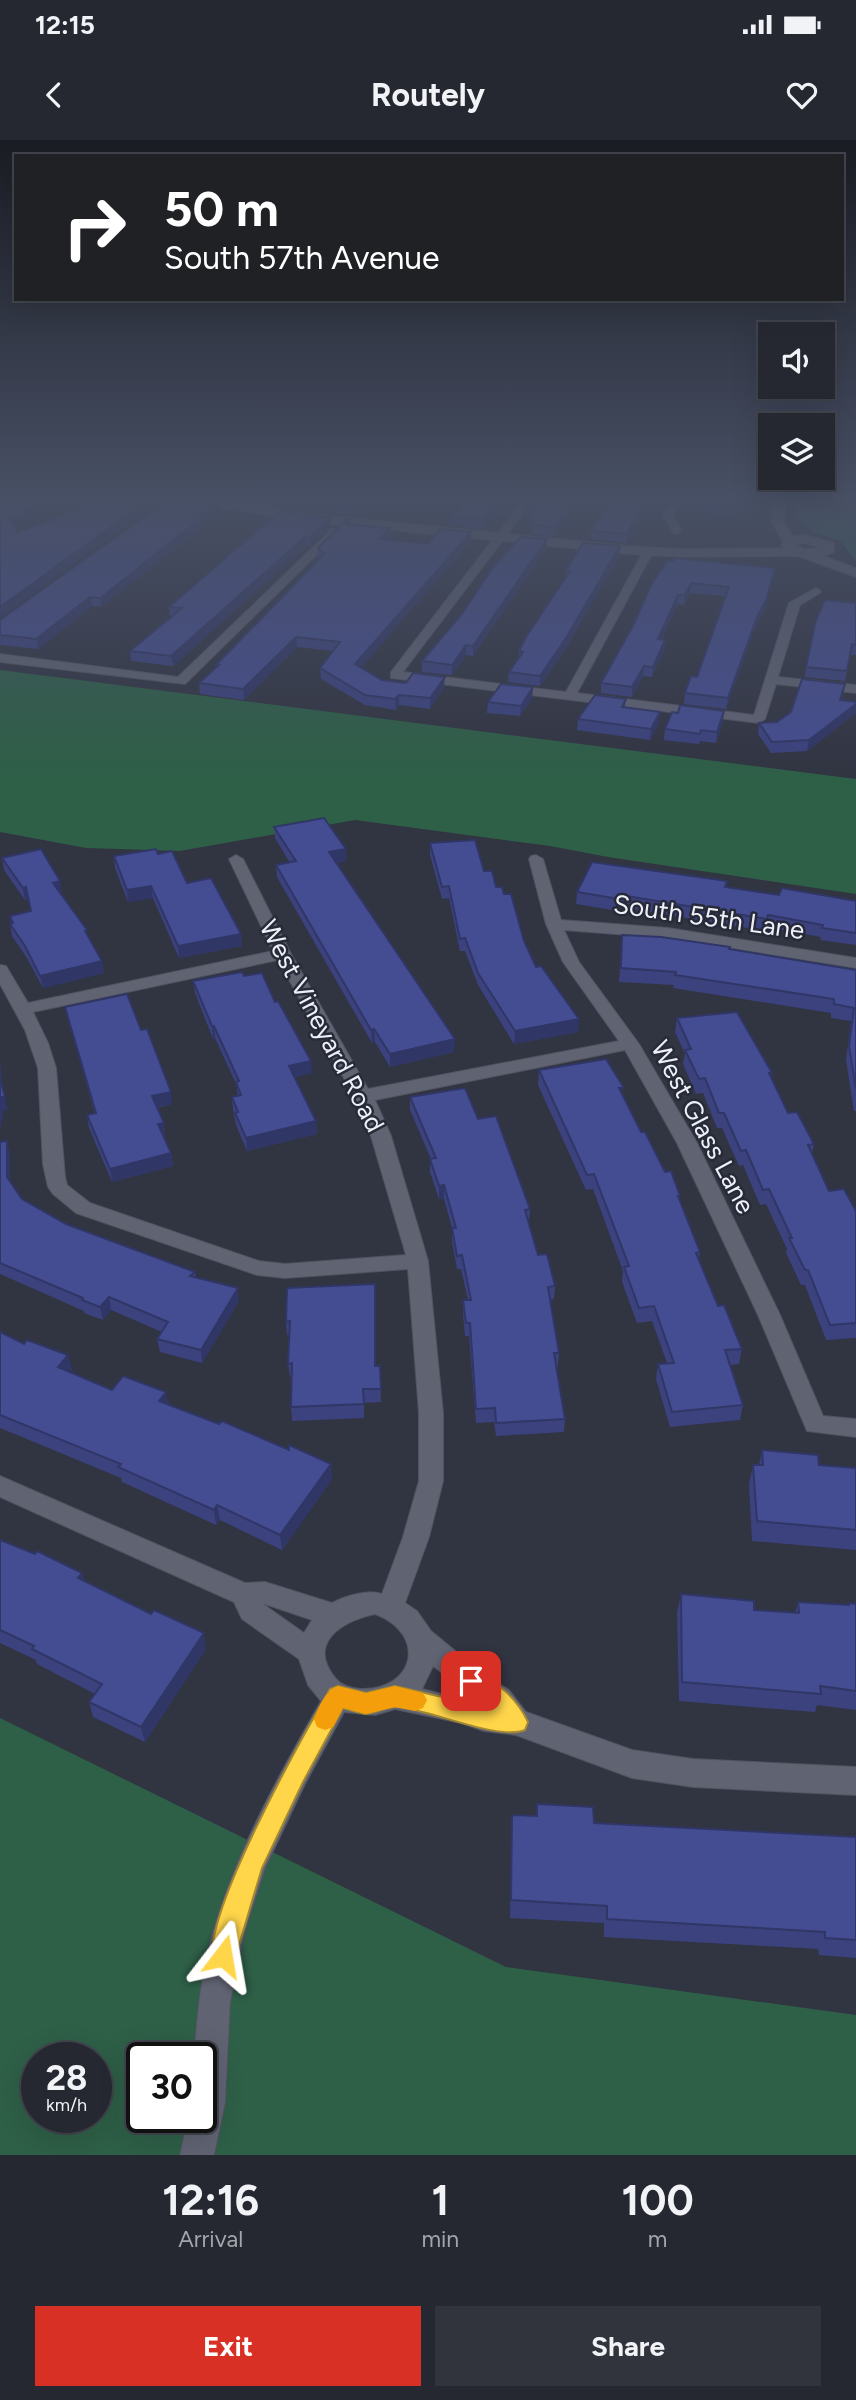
<!DOCTYPE html>
<html lang="en">
<head>
<meta charset="utf-8">
<style>
  body { margin:0; font-family:Figtree,sans-serif; background:#31333d; color:#f1f3f6; height:100vh; display:flex; flex-direction:column; font-size:26px; white-space:nowrap }
  * { box-sizing:border-box; margin:0 }
  p { font-size:23px; color:#a3a5ab }
  .icon { flex:none; width:38px; height:38px; fill:none; stroke:currentColor; stroke-width:2; stroke-linecap:round; stroke-linejoin:round }
  .map { position:relative; height:2015px; overflow:hidden }
  .panel { display:flex; flex-direction:column; background:#252731; flex:1 }
  .panel>* { flex:none }
  .top-card { position:absolute; left:14px; top:14px; width:830px; height:147px; border-radius:0px; box-shadow:0 7px 28px #0002,0 0 0 2px #42444d; background:#202124; color:#fff; overflow:hidden }
  .controls { position:absolute; left:758px; top:182px; display:grid; gap:14px }
  .controls a { display:grid; place-items:center; width:77px; height:77px; border-radius:0px; background:#252731; box-shadow:0 7px 28px #0002,0 0 0 2px #42444d; font-size:35px }
  .speed { position:absolute; left:21px; top:1902px; display:flex; gap:14px; font-size:35px; font-weight:700; text-align:center }
  .speed>* { display:grid; place-content:center; width:91px; height:91px; border-radius:50%; background:#252731; box-shadow:0 7px 28px #0002,0 0 0 2px #42444d; line-height:1 }
  .speed small { font-size:18px; font-weight:400 }
  .speed .limit { border:4px solid #111; border-radius:10px; background:#fff; color:#111 }
  .pin { position:absolute; display:grid; place-items:center; width:60px; height:60px; color:#fff; margin:-30px; border-radius:14px; box-shadow:0 4px 10px #0006 }
  .me { position:absolute; width:77px; margin:-38px; rotate:14deg; stroke-linejoin:round; filter:drop-shadow(0 0 5px #0008) }
  .turn { display:flex; align-items:center; gap:24px; height:147px; padding:0 35px; font-size:32px }
  .turn .icon { width:91px; height:91px; stroke-width:2.5 }
  .turn b { display:block; font-size:49px; line-height:60px }
  .eta { display:flex; justify-content:space-evenly; align-items:center; height:119px; text-align:center }
  .eta b { font-size:42px; font-weight:700; line-height:49px }
  .action { display:flex; gap:14px; margin-top:auto; padding:14px 35px }
  .action a { flex:1; height:80px; border-radius:0px; background:#d93025; color:#fff; font-size:28px; font-weight:700; line-height:80px; text-align:center }
  .action a+a { background:#31333d; color:#f1f3f6 }
  .status { display:flex; justify-content:space-between; align-items:center; height:49px; padding:0 35px; background:#252731; direction:ltr }
  .status svg { height:19px; fill:currentColor }
  header { display:flex; justify-content:space-between; align-items:center; height:91px; padding:0 35px; background:#252731; font-size:32px; font-weight:700 }
  .map>svg:first-child { display:block }
</style>
</head>
<body>
<div class="status"><b>12:15</b><svg viewBox="0 0 49 12"><path d="M0 12V9h3v3zM5 12V6h3v6zM10 12V3h3v9zM15 12V0h3v12zM26 1h20v11H26zM47 4h2v5h-2z"/></svg></div>
<header><svg class="icon" aria-label="back" viewBox="0 0 24 24"><path d="M15 5l-7 7 7 7"/></svg>Routely<svg class="icon" aria-label="heart" viewBox="0 0 24 24"><path d="M12 20l-8-8c-3-5 5-10 8-4 3-6 11-1 8 4z"/></svg></header>
<div class="map">
<svg width="856" height="2015" viewBox="0 0 856 2015">
  <rect width="100%" height="100%" fill="#313441"/>
  <g fill="#2e5f47" fill-rule="evenodd">
    <path d="M796,355H856V421L840,401L815,393L795,378L798,370L794,362Z"/>
    <path d="M0,530L856,639V754L608,717L550,706L355,680L180,711L86,708L0,692Z"/>
    <path d="M0,1578L506,1827L856,1875V2015H0ZM37,1918H96V1978H37ZM142,1918H201V1978H142Z"/>
  </g>
  <g fill="none" stroke-linecap="round" stroke-linejoin="round">
    <defs>
      <g id="minor">
        <path d="M271,355H282L260,372H254V368Z"/>
        <path d="M527,355H537L403,532L566,552L643,412L648,409L653,412L577,553L754,575L789,463L816,448L821,451L820,453L800,465L778,537L856,545V553L776,544L765,579L759,583L391,538V532Z"/>
        <path d="M676,355H685L673,375L682,391L677,394L673,393L663,375Z"/>
        <path d="M332,389L341,391L185,544L0,522V514L178,537Z"/>
        <path d="M236,715L243,719L291,814L368,949L619,901L563,822L546,784L529,719L531,716L536,715L543,719L561,780L668,788L856,818V828L668,798L564,790L579,822L639,904L697,1003L780,1175L823,1276L856,1279V1297L807,1291L758,1175L677,1003L625,910L375,960L391,996L428,1121L443,1273V1341L429,1397L405,1463L417,1471L431,1491L481,1532L509,1550L526,1572L632,1610L693,1619L856,1627V1655L693,1647L632,1638L516,1595L484,1591L461,1583L395,1569L375,1575L344,1572L305,1644L265,1728L244,1793L230,1863L225,1963L214,2015H180L188,1978H201V1918H194C197,1876 201,1833 213,1792C237,1710 279,1635 321,1561L308,1545L299,1519L242,1479L234,1462L0,1357V1336L245,1443L265,1442L332,1463C345,1456 368,1449 382,1454L403,1397L419,1341V1273L408,1129L285,1138L257,1135L76,1073L53,1054L48,1047L43,1024L38,928L25,890L0,844V825L6,826L28,863L273,811L229,719ZM278,820L355,958L371,996L406,1115L285,1124L259,1121L90,1063L67,1045L65,1037L56,928L48,903L33,872ZM263,1464H265L312,1480L304,1493ZM375,1474C428,1494 415,1551 360,1549C351,1548 342,1546 336,1539C306,1503 342,1481 375,1474ZM433,1526L485,1565L422,1549Z"/>
      </g>
      <path id="tertiary" d="M161,355H187L310,374L629,406L681,409L783,408L781,405L783,402L772,382L773,355H785L784,382L793,396L805,395L834,403V412L824,416L856,428V437L798,416L681,417L629,414L310,382L167,359ZM804,403L821,408L805,409L795,405Z"/>
    </defs>
    <use href="#minor" stroke="#50525e" stroke-width="2"/>
    <use href="#tertiary" stroke="#50525e" stroke-width="2"/>
    <use href="#minor" fill="#606372" fill-rule="evenodd"/>
    <use href="#tertiary" fill="#606372" fill-rule="evenodd"/>
  </g>
  <g fill="#3b427e">
    <path d="M202,355H238L232,359Z"/>
    <path d="M374,355L359,376L293,369V360Z"/>
    <path d="M389,355H428L405,361Z"/>
    <path d="M524,355L509,374L494,373L482,389L450,385L451,377Z"/>
    <path d="M535,355H655L626,403L590,399L591,391L603,371L581,357L555,396L531,394V386L529,385L530,376L525,375V367Z"/>
    <path d="M699,355H740L731,375L698,372Z"/>
    <path d="M219,361V370L202,384V387L101,467L92,466L38,509L0,505V480Z"/>
    <path d="M280,371L331,387L310,407L307,405L173,526L131,521L130,511L171,477H170L169,467Z"/>
    <path d="M350,384L390,397L388,400L428,404L471,392V401L361,527L382,540L444,547L430,569L399,565L396,570L365,565L321,539L320,528L333,511L297,507L244,560L200,554L199,543L217,527L216,525L320,418L318,417V408Z"/>
    <path d="M547,399L546,408L473,516L466,515L452,535L422,532V521Z"/>
    <path d="M620,406L619,416L566,508L540,546L508,542L509,532L519,517V511L565,439L566,430Z"/>
    <path d="M775,428L774,437L765,469L755,487L726,569L684,564L685,553L697,537L725,456L690,453L684,465L677,464L662,499L664,510L652,537L643,536L632,557L601,553V543L634,484L651,445Z"/>
    <path d="M856,463V515H850L845,541L805,537L806,527Z"/>
    <path d="M533,547L532,558L520,576L487,573L488,562Z"/>
    <path d="M626,559L625,567L659,583L650,600L577,590L578,579Z"/>
    <path d="M841,561L856,573L807,611L771,613L758,594L759,583L777,582Z"/>
    <path d="M678,573L723,581L716,603L700,601L699,604L664,600L665,589Z"/>
    <path d="M274,687L346,721L336,723L454,912L390,927L375,902L372,903L277,737L276,725L290,723L275,698Z"/>
    <path d="M430,703L484,731L496,747L504,754L536,827L578,892L514,904L478,845L465,811H460L449,758L442,759L430,715Z"/>
    <path d="M158,714L241,794L242,806L179,818L153,758L128,762L115,728L114,716Z"/>
    <path d="M2,718L60,741L61,753L89,798L104,833L43,848L27,818L12,796L10,784H11L10,776L31,771L28,759L25,760L4,730Z"/>
    <path d="M727,741V747L779,755L856,761V805L820,800L821,797L766,787L765,791L620,767L618,771L576,764L577,752Z"/>
    <path d="M622,795L729,809L856,830V971H854L846,920L851,881L831,878V873L673,848L674,845L619,842Z"/>
    <path d="M244,836L275,862L312,933L294,937L316,981L317,994L247,1011L236,985L233,970L232,957L238,956L236,944L215,898L213,899L195,853L193,841Z"/>
    <path d="M65,867L172,964L157,968L164,983L165,996L164,997L171,1013L173,1026L112,1042L89,988L87,975L95,974L68,879Z"/>
    <path d="M677,878L772,933L771,937L788,973L814,1004L812,1014L829,1051L856,1071V1198L826,1200L805,1145H801L786,1113L787,1109L766,1064L760,1065L743,1025L739,1026L722,988H717L703,953L696,954L683,924L685,914L675,892Z"/>
    <path d="M539,930L623,955L641,992L680,1056V1061L700,1112L699,1120L718,1166L742,1209L739,1224L730,1225L743,1265L740,1280L670,1287L656,1239L658,1224L667,1223L652,1181L637,1183L622,1142L623,1131L593,1049L586,1050L538,945Z"/>
    <path d="M410,957L478,979L530,1069L529,1082L538,1115L555,1146L554,1159L550,1160L559,1213L558,1226L556,1227L565,1279L564,1292L496,1296L494,1282L476,1283L469,1196H465L463,1174V1160H468L461,1129H457L452,1101V1088L444,1059H439L430,1032V1019H431L410,970Z"/>
    <path d="M0,1002L10,1014V1042L22,1059L66,1084L195,1132L196,1138L239,1161L202,1223L160,1212L157,1199L162,1192L111,1170L103,1180L84,1173V1171L0,1134Z"/>
    <path d="M287,1148L375,1226H380L381,1262L364,1263V1278L292,1281L291,1267L292,1237H290L288,1224L289,1195H287L286,1182Z"/>
    <path d="M0,1192L24,1204L68,1215L72,1230L70,1232L112,1250L168,1264L332,1339L282,1410L220,1380L216,1385L122,1342L121,1338L0,1288Z"/>
    <path d="M762,1310L819,1325L856,1328V1410L752,1401L749,1344L753,1325H759Z"/>
    <path d="M0,1400L82,1433L84,1441L206,1509L145,1602L93,1577L89,1562L95,1554L37,1524L36,1520L0,1503Z"/>
    <path d="M681,1454L754,1470L795,1473L798,1462L848,1465L849,1463L856,1464V1570L817,1565L815,1572L679,1561L677,1473Z"/>
    <path d="M537,1664L594,1683L856,1697V1818L819,1815L818,1809L604,1797V1783L510,1778L511,1693L512,1675L536,1676Z"/>
  </g>
  <g fill="#303666">
    <path d="M52,355L53,364L13,389L11,380Z"/>
    <path d="M155,355H162V359L0,478V467Z"/>
    <path d="M368,355H374L359,376L358,368Z"/>
    <path d="M405,355H428L405,361Z"/>
    <path d="M518,355H524L509,374V365Z"/>
    <path d="M577,355H581V357L555,396V387Z"/>
    <path d="M650,355H655L626,403L627,394Z"/>
    <path d="M737,355H740L731,375L732,367Z"/>
    <path d="M219,361V370L202,384V387L101,467L100,458Z"/>
    <path d="M494,364V373L482,389V380Z"/>
    <path d="M331,378V387L310,407L309,398Z"/>
    <path d="M390,388V397L380,409V399Z"/>
    <path d="M471,392V401L356,534L355,524Z"/>
    <path d="M306,396L307,405L173,526L171,516Z"/>
    <path d="M547,399L546,408L473,516V506Z"/>
    <path d="M620,406L619,416L566,508L540,546V536Z"/>
    <path d="M775,428L774,437L765,469L755,487L726,569L728,558Z"/>
    <path d="M691,443L690,453L684,465L685,455Z"/>
    <path d="M678,455L677,464L657,509L658,499Z"/>
    <path d="M90,457L92,466L38,509L36,499Z"/>
    <path d="M296,497L297,507L244,560L243,549Z"/>
    <path d="M665,500L664,510L652,537L653,527Z"/>
    <path d="M466,505V515L452,535V525Z"/>
    <path d="M644,526L643,536L632,557V547Z"/>
    <path d="M445,537L444,547L430,569V558Z"/>
    <path d="M533,547L532,558L520,576L521,566Z"/>
    <path d="M399,555V565L396,570L395,559Z"/>
    <path d="M856,564V573L807,611L809,600Z"/>
    <path d="M724,571L723,581L716,603L717,592Z"/>
    <path d="M660,572L659,583L650,600L651,589Z"/>
    <path d="M346,709V721L330,724L329,712Z"/>
    <path d="M60,741L62,753L56,755L53,743Z"/>
    <path d="M151,746L153,758L128,762L127,750Z"/>
    <path d="M26,747L28,759L25,760L23,748Z"/>
    <path d="M241,794L242,806L179,818L178,806Z"/>
    <path d="M102,821L104,833L43,848L40,836Z"/>
    <path d="M579,879L578,892L514,904L515,891Z"/>
    <path d="M212,886H214L215,898L213,899Z"/>
    <path d="M374,889L375,902L372,903L371,890Z"/>
    <path d="M455,899L454,912L390,927V914Z"/>
    <path d="M0,920L1,926L2,947L0,938Z"/>
    <path d="M311,921L312,933L289,938V926Z"/>
    <path d="M171,952L172,964L154,968L152,956Z"/>
    <path d="M1,957H5L8,970H4L0,990V963Z"/>
    <path d="M316,981L317,994L247,1011L246,998Z"/>
    <path d="M164,983L165,996L160,997L158,984Z"/>
    <path d="M7,1001L10,1014V1050L7,1037Z"/>
    <path d="M171,1013L173,1026L112,1042L110,1029Z"/>
    <path d="M444,1045V1059H439V1046Z"/>
    <path d="M238,1148L239,1161L202,1223L201,1210Z"/>
    <path d="M109,1157L111,1170L103,1180L100,1167Z"/>
    <path d="M68,1215L72,1230L61,1243L58,1227Z"/>
    <path d="M166,1252L169,1267L159,1261Z"/>
    <path d="M331,1324L332,1339L282,1410L280,1395Z"/>
    <path d="M217,1365L220,1380L216,1385L214,1370Z"/>
    <path d="M82,1433L86,1449L78,1438Z"/>
    <path d="M204,1493L206,1509L145,1602L141,1587Z"/>
  </g>
  <g fill="#454d92" stroke="#303666" stroke-width="2">
    <path d="M11,355H52L11,380L17,392L114,355H155L0,467V361Z"/>
    <path d="M175,355L219,361L198,378H201L108,452L100,458L90,457L36,499L0,495V480Z"/>
    <path d="M299,355H368L358,368L293,360Z"/>
    <path d="M469,355H518L509,365L494,364L482,380L451,377Z"/>
    <path d="M535,355H577L555,387L531,385L535,380L530,377L536,368L525,367Z"/>
    <path d="M590,355H650L627,394L591,391L607,365Z"/>
    <path d="M699,355H737L732,367L699,364Z"/>
    <path d="M280,371L331,378L309,398L306,396L171,516L130,511L182,468L169,467Z"/>
    <path d="M347,379L350,380L346,384L390,388L380,399L428,404L440,389L471,392L355,524L382,540L406,543L413,533L445,537L430,558L399,555L395,559L365,555L320,528L340,502L296,497L243,549L199,543L219,525H216L324,414L318,408Z"/>
    <path d="M521,397L547,399L473,506L466,505L452,525L422,521L462,474L494,426Z"/>
    <path d="M583,403L620,406L566,498L540,536L509,532L523,512L519,511L526,497L570,431L566,430Z"/>
    <path d="M675,418L775,428L766,460L757,477L728,558L685,553L691,536L697,537L729,447L691,443L685,455H678L658,499L665,500L653,527L644,526L632,547L601,543L634,484L651,445L667,421H673Z"/>
    <path d="M825,460L856,463V505L852,504L847,531L806,527L816,480Z"/>
    <path d="M802,539L845,544L840,560L856,562V564L809,600L772,602L759,583L777,582L791,572Z"/>
    <path d="M501,544L533,547L521,566L488,562Z"/>
    <path d="M595,555L626,559L622,567L660,572L651,589L578,579Z"/>
    <path d="M680,565L724,571L717,592L701,590L700,594L665,589L672,572L678,573Z"/>
    <path d="M324,678L346,709L329,712L455,899L390,914L374,889L371,890L276,725L296,721L274,687Z"/>
    <path d="M475,700L484,731H492L496,747H502L504,754H511L524,801L536,827L541,826L579,879L515,891L478,833L465,798L460,799L449,746L442,747L430,703Z"/>
    <path d="M41,709L60,741L53,743L87,790L85,791L102,821L40,836L25,806L10,784L13,783L10,776L31,771L26,747L23,748L2,718Z"/>
    <path d="M156,709L158,714L172,711L187,743L211,738L241,794L178,806L151,746L127,750L114,716Z"/>
    <path d="M592,722L727,741L725,747L779,755L782,748L856,761V793L822,788L823,785L768,775L767,779L621,755L619,759L577,752Z"/>
    <path d="M622,795L661,797L730,807L729,809L856,830V949L849,906L854,868L834,864V859L675,835L676,832L621,828Z"/>
    <path d="M242,832L244,836L262,833L275,862L278,861L311,921L289,926L316,981L246,998L235,973L238,972L232,957L241,955L236,942L239,941L214,886H212L193,841Z"/>
    <path d="M127,854L141,890L147,889L171,952L152,956L164,983L158,984L171,1013L110,1029L87,975L96,973L65,867Z"/>
    <path d="M737,872L772,933H769L788,973L797,972L814,1004L808,1005L829,1051L844,1049L856,1071V1183L830,1185L808,1130H805L789,1098H792L769,1049L763,1050L746,1010L741,1011L724,973H719L705,938L699,939L685,910L691,909L677,878Z"/>
    <path d="M606,919L624,948H619L641,992H645L665,1032L671,1031L680,1056H678L700,1112L696,1113L718,1166L724,1165L742,1209L725,1210L743,1265L672,1272L658,1224L674,1223L654,1166L639,1168L624,1127L629,1126L594,1034L587,1035L539,930Z"/>
    <path d="M0,938L5,957H1L0,963Z"/>
    <path d="M465,948L478,979L496,976L530,1069L525,1070L538,1115L547,1114L555,1146L548,1147L559,1213H554L565,1279L496,1283L495,1268L476,1269L470,1183H466L463,1160H471L462,1115L457,1116L452,1088H456L444,1045L439,1046L430,1019L436,1018L410,957Z"/>
    <path d="M7,1001V1037L22,1059L66,1084L195,1132L190,1136L238,1148L201,1210L157,1199L168,1182L109,1157L100,1167L82,1160L83,1158L0,1123V1002Z"/>
    <path d="M375,1144V1226H380L381,1249H363L364,1264L291,1267L292,1223L288,1224L290,1181L286,1182L287,1148Z"/>
    <path d="M0,1192L24,1204L27,1200L68,1215L58,1227L112,1250L123,1236L166,1252L159,1261L219,1284L222,1281L289,1310V1305L331,1324L280,1395L217,1365L214,1370L118,1327L121,1324L0,1275Z"/>
    <path d="M762,1310L818,1315L819,1325L856,1328V1390L757,1381L753,1325H763Z"/>
    <path d="M0,1400L35,1414L37,1411L82,1433L78,1438L151,1474L154,1470L204,1493L141,1587L89,1562L102,1544L32,1509L34,1506L0,1490Z"/>
    <path d="M681,1454L754,1461V1470L799,1473L798,1462L849,1465V1463L856,1464V1551L820,1546L821,1554L682,1542Z"/>
    <path d="M537,1664L593,1667L594,1683L856,1697V1800L825,1798V1792L607,1779V1766L511,1760L512,1675L537,1676Z"/>
  </g>
  <linearGradient id="sky" x2="0" y2="1"><stop stop-color="#1b1d24"/><stop offset="0.56" stop-color="#485065"/><stop offset="1" stop-color="#485065" stop-opacity="0"/></linearGradient>
  <rect width="856" height="637" fill="url(#sky)"/>
  <path fill="#ffd54a" stroke="#a68a30" stroke-width="2" d="M471,1530C496,1540 517,1558 528,1582L525,1590C497,1601 430,1569 397,1567C386,1566 375,1574 365,1574C358,1573 350,1570 343,1568L303,1642L262,1728L233,1825L223,1829L214,1825C197,1783 304,1594 330,1549L338,1546L366,1553L395,1546L493,1569L463,1548L460,1541L463,1533Z"/>
  <path fill="#f59e0b" d="M338,1546L366,1553L395,1546L423,1553L427,1560L423,1568L415,1571L395,1567L366,1574L343,1568L333,1587L325,1590L317,1587L314,1579C319,1567 325,1551 338,1546Z"/>
  <g text-anchor="middle" dominant-baseline="central" stroke-width="5" stroke-linejoin="round" paint-order="stroke">
    <g font-size="26" fill="#eef0f9" stroke="#272a37">
      <text transform="translate(709 777) rotate(8)">South 55th Lane</text>
      <text transform="translate(322 886) rotate(62)">West Vineyard Road</text>
      <text transform="translate(703 987) rotate(62)">West Glass Lane</text>
    </g>
  </g>
</svg>
<div class="controls">
<a><svg class="icon" aria-label="sound" viewBox="0 0 24 24"><path d="M4 9h4l5-4v14l-5-4H4zM17 9q2 3 0 6"/></svg></a>
<a><svg class="icon" aria-label="layers" viewBox="0 0 24 24"><path d="M12 4l9 5-9 5-9-5zM3 14l9 5 9-5"/></svg></a>
</div>
<div class="speed"><div>28<small>km/h</small></div><div class="limit">30</div></div>
<div class="pin" style="left:471px;top:1541px;background:#d93025"><svg class="icon" aria-label="arrive" viewBox="0 0 24 24"><path d="M6 21V4h12l-3 4 3 4H6"/></svg></div>
<svg class="me" style="left:223px;top:1816px" viewBox="-20 -20 40 40"><path d="M0-17L14 15 0 8-14 15z" fill="#ffd54a" stroke="#fff" stroke-width="4"/></svg>
<div class="top-card">
<div class="turn"><svg class="icon" aria-label="right" viewBox="0 0 24 24"><path d="M7 20v-9h11M14 6l5 5-5 5"/></svg><div><b>50 m</b>South 57th Avenue</div></div>
</div>
</div>
<section class="panel">
<div class="eta">
<div><b>12:16</b><p>Arrival</p></div>
<div><b>1</b><p>min</p></div>
<div><b>100</b><p>m</p></div>
</div>
<div class="action"><a>Exit</a><a>Share</a></div>
</section>
</body>
</html>
